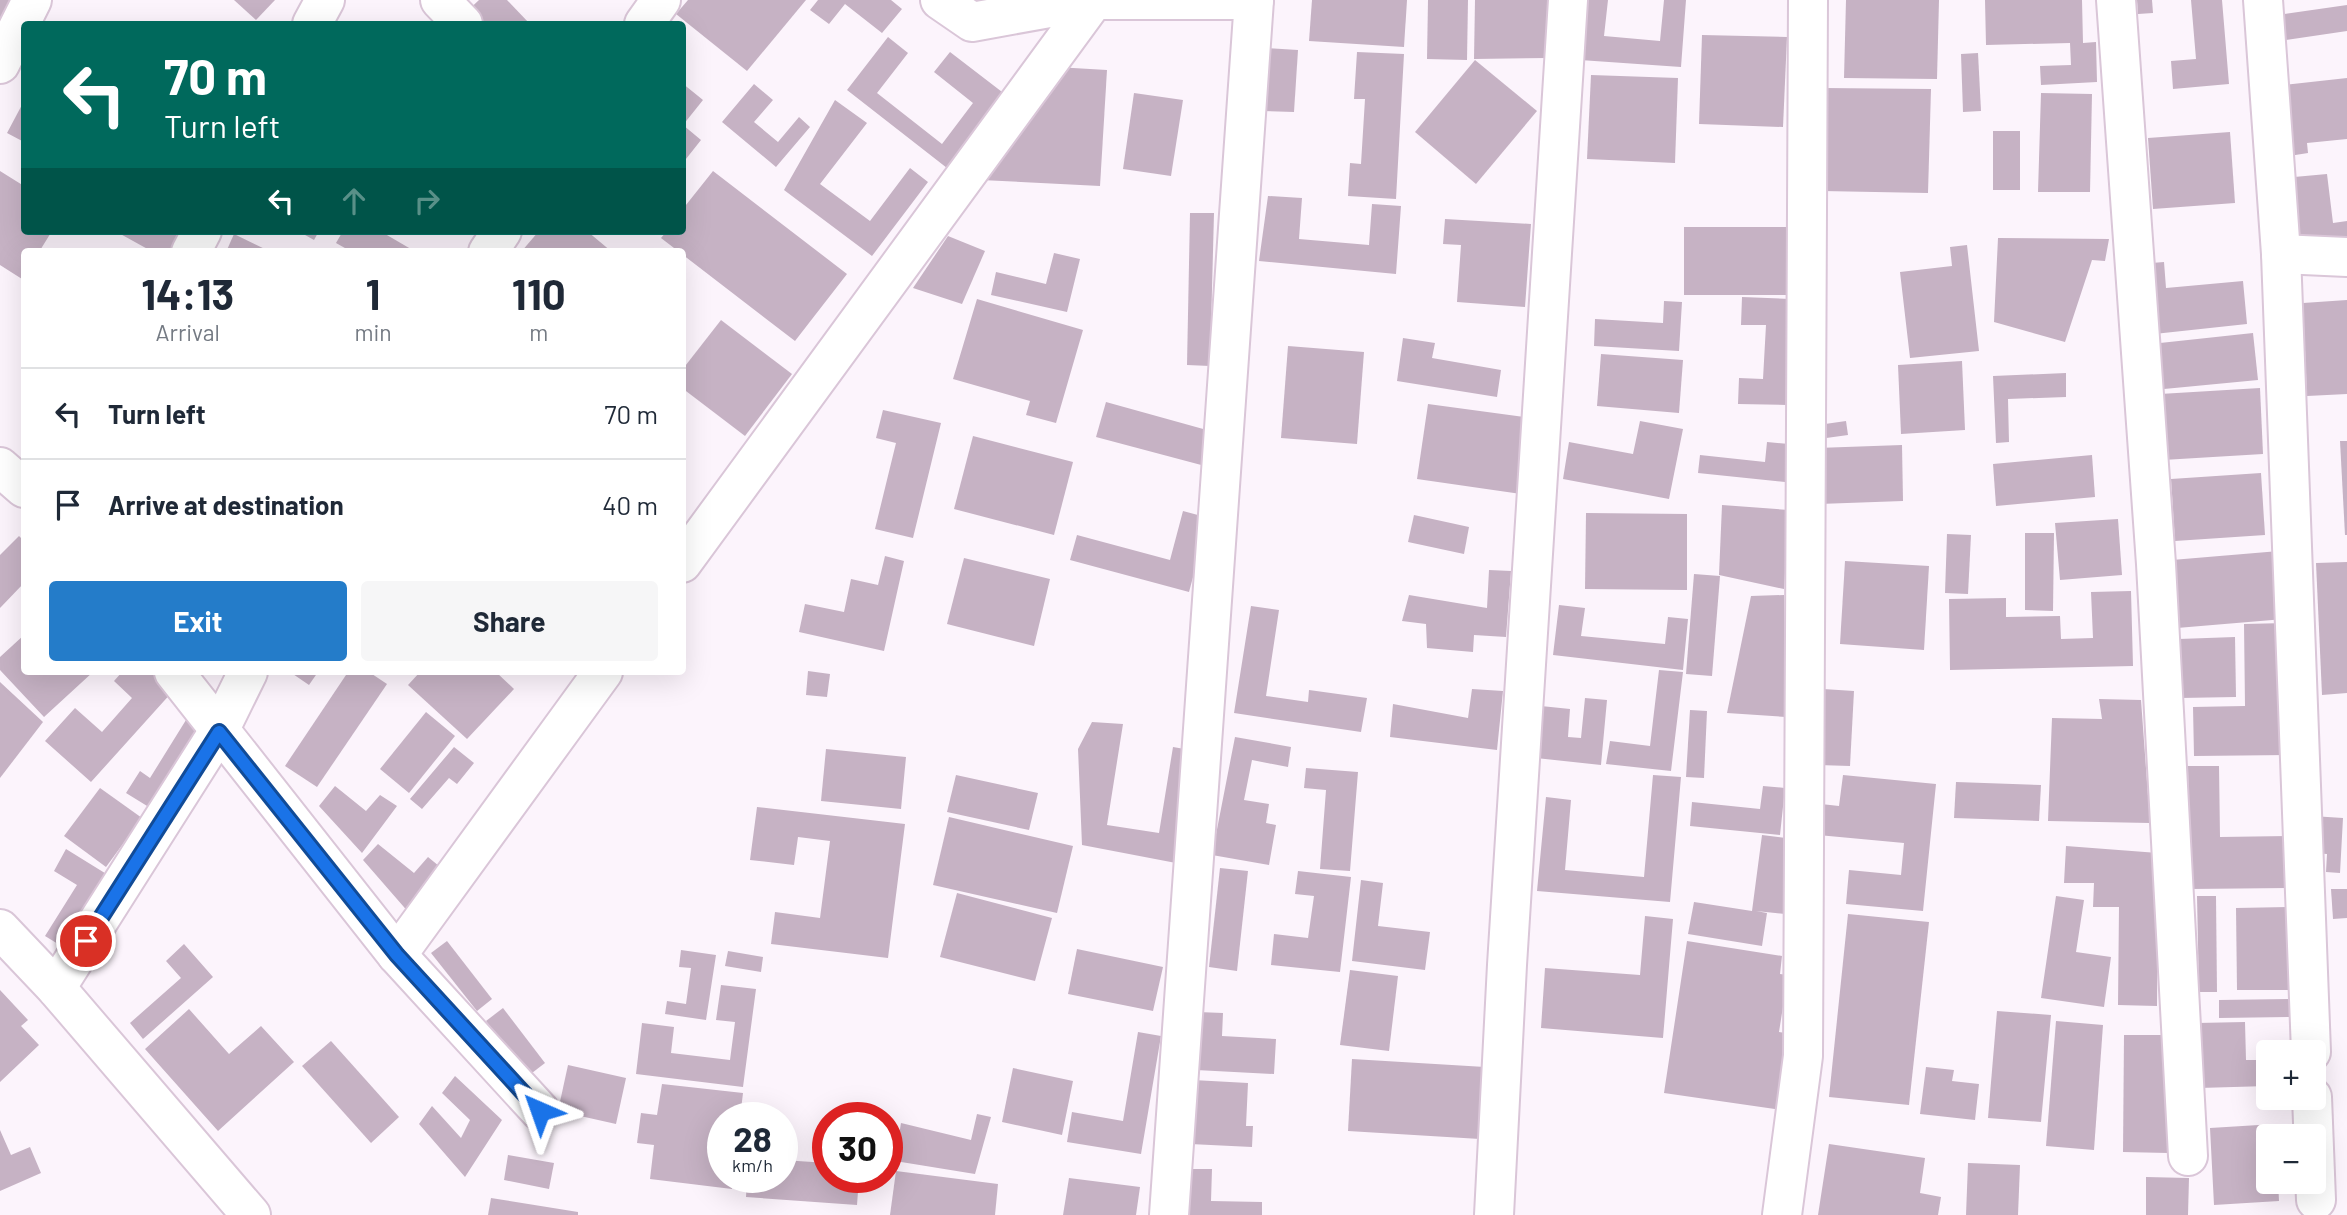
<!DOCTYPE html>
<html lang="en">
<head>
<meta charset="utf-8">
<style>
  body { margin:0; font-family:Barlow,sans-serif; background:#f6f6f7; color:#1f2937; height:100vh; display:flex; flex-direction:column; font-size:26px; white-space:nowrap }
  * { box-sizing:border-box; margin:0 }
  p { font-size:23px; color:#747a83 }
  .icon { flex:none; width:38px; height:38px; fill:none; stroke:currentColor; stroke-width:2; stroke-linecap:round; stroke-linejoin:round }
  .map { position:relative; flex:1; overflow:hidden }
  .sheet { position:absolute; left:21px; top:248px; width:665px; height:427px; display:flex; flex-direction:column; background:#fff; border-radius:7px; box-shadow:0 7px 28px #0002 }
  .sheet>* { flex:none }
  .hud { position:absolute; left:21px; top:21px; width:665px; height:214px; border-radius:7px; box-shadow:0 7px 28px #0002; background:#00695c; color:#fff; overflow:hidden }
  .fabs { position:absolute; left:2256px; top:1040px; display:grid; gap:14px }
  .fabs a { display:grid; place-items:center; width:70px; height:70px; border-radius:7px; background:#fff; box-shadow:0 7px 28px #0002; font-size:35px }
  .speed { position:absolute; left:707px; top:1102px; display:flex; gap:14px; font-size:35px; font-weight:700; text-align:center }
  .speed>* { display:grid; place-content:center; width:91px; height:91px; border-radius:50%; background:#fff; box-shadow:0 7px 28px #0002; line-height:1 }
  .speed small { font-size:18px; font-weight:400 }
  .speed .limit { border:10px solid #d22; background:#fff; color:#111 }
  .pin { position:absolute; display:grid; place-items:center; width:60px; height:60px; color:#fff; margin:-30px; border:4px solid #fff; border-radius:50%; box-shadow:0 2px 7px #0007 }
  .me { position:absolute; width:77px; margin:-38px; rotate:317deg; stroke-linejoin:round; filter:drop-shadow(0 0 5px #0008) }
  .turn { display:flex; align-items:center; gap:24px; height:147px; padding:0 28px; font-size:32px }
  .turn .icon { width:91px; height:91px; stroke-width:2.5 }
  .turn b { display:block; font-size:49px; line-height:60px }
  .lanes { display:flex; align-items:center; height:66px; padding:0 28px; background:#0003; justify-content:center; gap:35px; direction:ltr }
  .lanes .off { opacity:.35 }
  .eta { display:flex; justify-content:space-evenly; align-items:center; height:119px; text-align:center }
  .eta b { font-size:42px; font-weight:700; line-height:49px }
  .cta { display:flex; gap:14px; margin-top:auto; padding:14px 28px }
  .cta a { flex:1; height:80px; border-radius:7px; background:#247cc9; color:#fff; font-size:28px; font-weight:700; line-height:80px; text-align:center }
  .cta a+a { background:#f6f6f7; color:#1f2937 }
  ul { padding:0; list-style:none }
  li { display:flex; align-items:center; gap:21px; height:91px; padding:0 28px; border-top:2px solid #e0e1e3 }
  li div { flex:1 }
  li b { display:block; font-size:26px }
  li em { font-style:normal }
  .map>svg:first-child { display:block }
</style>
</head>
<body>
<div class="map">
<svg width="2347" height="1215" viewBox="0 0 2347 1215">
  <rect width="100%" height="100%" fill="#fcf4fc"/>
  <g fill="#c6b2c4">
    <path d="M0,0H15L0,33Z"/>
    <path d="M234,0H275L256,20Z"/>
    <path d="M479,0H507L530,24H472L463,15Z"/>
    <path d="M688,0H806L747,71L676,14Z"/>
    <path d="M818,0H891L902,9L882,33L845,4L829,24L810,10Z"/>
    <path d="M1312,0H1407L1404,47L1309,41Z"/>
    <path d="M1428,0H1468L1467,60L1427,59Z"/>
    <path d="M1475,0H1547V58L1474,59Z"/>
    <path d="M1586,0H1608L1604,36L1660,41L1664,0H1686L1681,67L1580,60Z"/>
    <path d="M1846,0H1939L1937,79L1844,78Z"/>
    <path d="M1985,0H2082L2083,43L2096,42L2097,82L2041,85L2040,66L2071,65L2070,43L1986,45Z"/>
    <path d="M2137,0H2152L2153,13L2138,14Z"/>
    <path d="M2191,0H2222L2229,84L2173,89L2171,61L2196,59Z"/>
    <path d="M2347,5V31L2273,42L2270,16Z"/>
    <path d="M1702,35L1787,37L1783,127L1699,124Z"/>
    <path d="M888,37L908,53L877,93L942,144L973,103L934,72L950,52L1006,95L947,168L847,90Z"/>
    <path d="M1265,48L1298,50L1294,112L1262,111Z"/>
    <path d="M1357,52L1404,54L1396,199L1348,196L1350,163L1361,164L1365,99H1354Z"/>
    <path d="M1978,53L1981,111L1963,112L1961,54Z"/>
    <path d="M1475,60L1537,111L1476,184L1415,132Z"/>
    <path d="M1056,67L1107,70L1100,186L981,180Z"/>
    <path d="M1591,75L1678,78L1675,163L1587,159Z"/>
    <path d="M2347,78V139L2307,143L2308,153L2283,157L2274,86Z"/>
    <path d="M682,83L703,100L683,125L701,140L682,164Z"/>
    <path d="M754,84L773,100L754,122L778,142L799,117L810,127L776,167L722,122Z"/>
    <path d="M1824,88L1931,89L1928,193L1822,191Z"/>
    <path d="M1134,93L1183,100L1171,176L1123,169Z"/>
    <path d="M2041,93L2092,94L2090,192H2038Z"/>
    <path d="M835,100L867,123L820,184L870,221L910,168L928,182L872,256L784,190Z"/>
    <path d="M24,101V142L7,133Z"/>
    <rect x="1993" y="131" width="27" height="59"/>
    <path d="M2230,132L2235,203L2153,209L2148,138Z"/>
    <path d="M0,171L24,186V231H52L39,252H24V275L22,279L0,265Z"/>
    <path d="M713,171L847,274L795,341L661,238L667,231H682V210Z"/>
    <path d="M2327,174L2333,223L2347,221V244L2289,251L2282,178Z"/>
    <path d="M1268,196L1302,198L1299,239L1369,245L1372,204L1401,206L1396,274L1259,261Z"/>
    <path d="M1190,213H1214L1210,366L1187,365Z"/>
    <path d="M1445,219L1531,224L1525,307L1457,302L1461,245L1443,244Z"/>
    <path d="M1684,227H1791L1790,295H1684Z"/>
    <path d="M115,231H180L169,252H153Z"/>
    <path d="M298,231H319L314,240Z"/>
    <path d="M343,231H380L416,252H352L336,243Z"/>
    <path d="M539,231H587L612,252H521Z"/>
    <path d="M234,234L271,252H226Z"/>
    <path d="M948,236L985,251L962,304L913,288Z"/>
    <path d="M1998,238L2109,239L2105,261L2092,260L2065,342L1994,322Z"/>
    <path d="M1967,245L1979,351L1910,358L1900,272L1952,266L1950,247Z"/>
    <path d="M1054,253L1080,259L1067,312L991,295L996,272L1046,284Z"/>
    <path d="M2164,262L2166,288L2243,281L2247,324L2145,335L2139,264Z"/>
    <path d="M1742,297L1791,299L1787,405L1738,404L1739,378L1763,379L1766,325H1741Z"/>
    <path d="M977,299L1083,330L1056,423L1026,415L1030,401L953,379Z"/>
    <path d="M2347,300V394L2307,396L2303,303Z"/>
    <path d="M1664,301L1682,302L1679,351L1594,346L1595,319L1663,323Z"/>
    <path d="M721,320L792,374L745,436L682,388V370Z"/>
    <path d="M2253,333L2258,380L2164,389L2160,343Z"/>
    <path d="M1403,338L1435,343L1432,358L1501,370L1497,397L1397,381Z"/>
    <path d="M1288,346L1364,352L1357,444L1281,438Z"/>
    <path d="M1601,354L1683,360L1679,413L1597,406Z"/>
    <path d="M1962,361L1965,430L1901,434L1898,365Z"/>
    <path d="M2066,373V397L2008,399L2009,442L1996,443L1993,376Z"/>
    <path d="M2260,388L2263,454L2163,460L2160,394Z"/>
    <path d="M1106,402L1214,432L1205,466L1096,437Z"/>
    <path d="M1428,404L1532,418L1521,494L1417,479Z"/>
    <path d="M883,410L941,423L913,538L875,529L896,443L876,438Z"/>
    <path d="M1640,421L1683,429L1669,499L1563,479L1569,442L1633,454Z"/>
    <path d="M1846,421L1848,435L1819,439L1818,425Z"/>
    <path d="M973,436L1073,462L1054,535L954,509Z"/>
    <path d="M2340,441H2347V535H2345Z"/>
    <path d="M1767,442L1789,444L1785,482L1698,473L1700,455L1765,462Z"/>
    <path d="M1902,445L1903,501L1819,504L1817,448Z"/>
    <path d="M2092,455L2095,497L1996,506L1993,464Z"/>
    <path d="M2261,473L2265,535L2175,541L2171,479Z"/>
    <path d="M1722,505L1789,510L1784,589L1719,575Z"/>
    <path d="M1183,511L1209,518L1189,592L1070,560L1077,535L1170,560Z"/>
    <path d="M1586,513L1687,514V590L1585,589Z"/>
    <path d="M1414,515L1469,527L1464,554L1408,542Z"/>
    <path d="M2118,519L2122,575L2060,580L2055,523Z"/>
    <path d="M2025,533H2054L2053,611L2025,610Z"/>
    <path d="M1947,534L1971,535L1968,594L1945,593Z"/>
    <path d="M19,536L24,541V583L0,608V555Z"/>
    <path d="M2279,551L2284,619L2177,628L2172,560Z"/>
    <path d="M885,556L904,561L884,651L799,632L805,604L844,612L851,579L878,585Z"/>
    <path d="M964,558L1050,579L1034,646L947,624Z"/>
    <path d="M1845,561L1929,566L1924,650L1840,644Z"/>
    <path d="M2347,562V693L2322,695L2316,563Z"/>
    <path d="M1489,570L1511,571L1506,637L1474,635L1473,652L1427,648L1426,624L1402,621L1409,595L1487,608Z"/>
    <path d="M1694,574L1720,576L1712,676L1686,674Z"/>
    <path d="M2131,591L2133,666L1950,670L1949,599L2006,598V617L2060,616L2061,639L2093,638L2091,592Z"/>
    <path d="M1784,595L1786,717L1727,713L1751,596Z"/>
    <path d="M1559,605L1585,608L1581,636L1665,644L1668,617L1688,619L1683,670L1553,655Z"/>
    <path d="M1251,606L1279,610L1266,696L1308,702L1309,690L1367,698L1361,732L1234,713Z"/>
    <path d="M2286,623L2288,755L2194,756L2193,707L2245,706L2244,624Z"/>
    <path d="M24,635V672H93L44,717L0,670V657Z"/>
    <path d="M2235,637L2236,697L2180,698L2179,639Z"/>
    <path d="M1659,670L1683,672L1671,771L1606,764L1610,741L1650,746Z"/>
    <path d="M808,671L830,674L827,697L806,695Z"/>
    <path d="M122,672H152L173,691L91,782L45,741L75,708L102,732L132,698L114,681Z"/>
    <path d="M290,672H318L309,685Z"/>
    <path d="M348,672H369L387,684L317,787L285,766Z"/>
    <path d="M420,672H496L514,689L467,739L408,685Z"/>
    <path d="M0,682L43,722L0,778Z"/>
    <path d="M1472,689L1503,691L1497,750L1390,737L1393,704L1468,718Z"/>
    <path d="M1823,689L1854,691L1850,766L1818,765Z"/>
    <path d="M1585,698L1607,700L1601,765L1536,758L1541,706L1570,709L1568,737L1581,738Z"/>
    <path d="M2099,699L2141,700L2150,823L2048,821L2052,718L2102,719Z"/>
    <path d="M1690,710L1707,711L1704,778L1686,777Z"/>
    <path d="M426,712L455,736L409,793L380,769Z"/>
    <path d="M186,720L203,730L152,809L126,793L140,771L150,778Z"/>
    <path d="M1092,722L1123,724L1107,825L1159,833L1173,747L1196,751L1176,863L1082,845L1078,749Z"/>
    <path d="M1235,737L1291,747L1288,767L1252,760L1244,800L1269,804L1266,823L1276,825L1269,865L1212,855Z"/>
    <path d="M454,747L474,763L457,784L449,778L422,809L410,799Z"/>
    <path d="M826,749L906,757L901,809L821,801Z"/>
    <path d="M2188,766H2219L2220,837L2293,836L2294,888L2190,889Z"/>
    <path d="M1306,768L1358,772L1350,871L1320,869L1326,790L1304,788Z"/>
    <path d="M956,775L1038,793L1029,830L947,812Z"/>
    <path d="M1653,775L1681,777L1670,902L1537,891L1546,797L1571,800L1565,870L1644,877Z"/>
    <path d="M1843,775L1936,784L1923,911L1846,904L1849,870L1901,875L1904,843L1818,835L1821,804L1839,806Z"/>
    <path d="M1956,782L2041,785L2039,821L1954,818Z"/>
    <path d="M335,786L366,811L380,795L397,806L362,853L319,806Z"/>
    <path d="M1763,786L1785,788L1780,835L1690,826L1692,802L1760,809Z"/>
    <path d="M100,788L142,818L106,867L64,836Z"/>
    <path d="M757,807L905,824L888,958L771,944L775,912L820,918L830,841L798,837L794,865L750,860Z"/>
    <path d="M2312,816L2343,818L2340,873L2326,872L2327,854L2311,853Z"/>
    <path d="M949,817L1073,846L1057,913L933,885Z"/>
    <path d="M1762,835L1794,839L1785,914L1756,911L1767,913L1762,946L1688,934L1694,902L1752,911Z"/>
    <path d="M378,844L414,873L428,857L445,871L410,914L363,860Z"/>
    <path d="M2066,846L2158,853L2157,1006L2118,1005L2119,907H2093L2094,883H2064Z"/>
    <path d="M66,849L108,875L63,947L45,936L77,885L54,871Z"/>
    <path d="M1220,868L1248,871L1237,971L1209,967Z"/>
    <path d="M1298,871L1351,877L1340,972L1271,965L1274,934L1308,938L1314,896L1295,894Z"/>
    <path d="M1361,880L1383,883L1378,926L1430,932L1425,970L1352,961Z"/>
    <path d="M2331,889H2347V918L2333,919Z"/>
    <path d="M957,893L1052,918L1035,981L940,957Z"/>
    <path d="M2056,896L2084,900L2076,952L2111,957L2104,1007L2041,998Z"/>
    <path d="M2197,896H2216L2217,992H2199Z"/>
    <path d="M2288,907L2289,990H2237L2236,908Z"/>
    <path d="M1848,914L1929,922L1909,1105L1829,1097Z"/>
    <path d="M1645,916L1673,919L1663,1038L1541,1028L1545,968L1640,975Z"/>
    <path d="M447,941L492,999L477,1011L431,953Z"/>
    <path d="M1687,941L1782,956L1780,974L1788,975L1779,1032L1792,1034L1781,1110L1664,1093Z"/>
    <path d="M184,944L213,977L143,1039L130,1023L181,978L166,961Z"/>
    <path d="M1077,949L1163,967L1153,1011L1068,994Z"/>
    <path d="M681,950L716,955L706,1020L665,1014L667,1001L686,1004L691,968L679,967Z"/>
    <path d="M728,951L763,957L761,972L725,966Z"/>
    <path d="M1350,970L1398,976L1389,1051L1340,1045Z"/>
    <path d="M721,985L756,989L743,1087L636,1074L642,1023L674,1027L671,1053L730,1060L735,1022L716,1020Z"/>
    <path d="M0,990L28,1020L21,1026L39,1045L0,1082Z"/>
    <path d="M2291,999V1017L2219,1018V1000Z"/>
    <path d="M503,1008L545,1063L528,1076L486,1021Z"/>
    <path d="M189,1009L229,1054L261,1026L294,1062L218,1131L145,1049Z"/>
    <path d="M1997,1011L2051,1015L2041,1122L1988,1118Z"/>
    <path d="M1198,1012L1223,1013L1222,1036L1276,1039L1274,1074L1196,1070Z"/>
    <path d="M2056,1021L2103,1025L2094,1150L2046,1146Z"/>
    <path d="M2245,1022L2246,1060H2268V1086L2199,1088L2197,1023Z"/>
    <path d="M1138,1032L1161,1036L1141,1154L1067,1142L1072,1112L1123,1121Z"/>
    <path d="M2124,1035H2169L2168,1153L2123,1152Z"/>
    <path d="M331,1041L399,1117L371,1143L302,1066Z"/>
    <path d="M1352,1059L1485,1067L1480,1139L1348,1131Z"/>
    <path d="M568,1065L626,1078L616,1124L558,1111Z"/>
    <path d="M1926,1067L1954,1070L1952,1081L1979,1084L1975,1120L1920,1114Z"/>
    <path d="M1013,1068L1073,1081L1062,1135L1002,1122Z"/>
    <path d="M455,1076L502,1120L465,1177L419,1124L432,1106L461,1138L470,1120L442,1093Z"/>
    <path d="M1193,1080L1248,1083L1246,1126H1253L1252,1147L1190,1144Z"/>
    <path d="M662,1084L743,1093L740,1118H723V1178H733L732,1189L650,1179L654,1145L637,1143L641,1113L657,1115Z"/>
    <path d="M977,1114L991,1117L975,1174L895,1161L901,1123L971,1140Z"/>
    <path d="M2275,1124L2276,1136H2268V1181H2278L2279,1201L2214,1205L2210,1128Z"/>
    <path d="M0,1130L11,1155L30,1147L41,1173L0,1191Z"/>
    <path d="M1829,1144L1925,1158L1920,1193L1941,1197L1938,1215H1818Z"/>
    <path d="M508,1155L554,1163L549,1189L504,1180Z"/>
    <path d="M782,1160L828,1163V1178H859L857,1205L746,1197L747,1178H782Z"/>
    <path d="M1968,1163L2020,1165L2018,1215H1966Z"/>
    <path d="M1189,1169H1212L1211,1201L1262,1202V1215H1188Z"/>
    <path d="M896,1171L998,1184L995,1215H890Z"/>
    <path d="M2146,1177L2189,1178L2188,1215H2146Z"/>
    <path d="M1069,1178L1140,1187L1136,1215H1063Z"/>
    <path d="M491,1198L578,1212V1215H488Z"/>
  </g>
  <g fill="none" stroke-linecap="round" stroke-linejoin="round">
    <defs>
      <g id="minor">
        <path d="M440,0L463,24"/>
        <path d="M940,0L972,22L1094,0H1254"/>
        <path d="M2116,0L2156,564L2188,1156"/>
        <path d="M2263,0L2281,254L2311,1052"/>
        <path d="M312,24L325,0"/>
        <path d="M644,24L661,0"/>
        <path d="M0,64L32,0"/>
        <path d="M191,252L202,231"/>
        <path d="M488,252L502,231"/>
        <path d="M2281,254L2347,257"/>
        <path d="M0,467L24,488"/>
        <path d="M682,563L1094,0"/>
        <path d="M174,672L397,955L540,1111"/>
        <path d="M0,929L56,988L251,1215"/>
        <path d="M397,955L603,672"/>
        <path d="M56,988L219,731L248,672"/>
        <path d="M2312,1097L2316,1200"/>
        <path d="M1169,1215L1254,0"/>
        <path d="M1494,1215L1507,965L1568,0"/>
        <path d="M1782,1215L1803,1056L1808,0"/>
      </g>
    </defs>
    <use href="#minor" stroke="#dac6d8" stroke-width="42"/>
    <use href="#minor" stroke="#fff" stroke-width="38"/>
  </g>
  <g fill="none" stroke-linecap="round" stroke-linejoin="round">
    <defs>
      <path id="route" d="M86,941L219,732L397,955L540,1111"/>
    </defs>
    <use href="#route" stroke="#114b97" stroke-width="18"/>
    <use href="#route" stroke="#1a73e8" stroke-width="12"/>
  </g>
</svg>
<div class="fabs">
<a>+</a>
<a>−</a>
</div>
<div class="speed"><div>28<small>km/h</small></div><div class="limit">30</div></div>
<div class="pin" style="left:86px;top:941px;background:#d93025"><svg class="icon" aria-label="arrive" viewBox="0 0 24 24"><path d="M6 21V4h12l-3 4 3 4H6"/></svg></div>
<svg class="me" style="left:540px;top:1111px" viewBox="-20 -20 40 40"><path d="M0-17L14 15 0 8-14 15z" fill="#1a73e8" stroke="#fff" stroke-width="4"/></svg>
<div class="hud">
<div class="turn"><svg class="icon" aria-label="left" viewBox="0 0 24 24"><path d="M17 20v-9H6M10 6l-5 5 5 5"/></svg><div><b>70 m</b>Turn left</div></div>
<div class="lanes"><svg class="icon" aria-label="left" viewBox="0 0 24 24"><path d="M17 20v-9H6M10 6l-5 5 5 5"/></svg><svg class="icon off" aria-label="ahead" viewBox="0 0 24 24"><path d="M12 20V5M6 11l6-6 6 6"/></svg><svg class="icon off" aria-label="right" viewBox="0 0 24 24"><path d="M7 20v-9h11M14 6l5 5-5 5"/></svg></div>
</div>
<section class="sheet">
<div class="eta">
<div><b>14:13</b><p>Arrival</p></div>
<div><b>1</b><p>min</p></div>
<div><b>110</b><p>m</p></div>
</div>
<ul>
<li><svg class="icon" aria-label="left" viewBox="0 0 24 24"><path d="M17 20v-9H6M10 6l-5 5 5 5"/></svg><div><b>Turn left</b></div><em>70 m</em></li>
<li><svg class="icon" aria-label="arrive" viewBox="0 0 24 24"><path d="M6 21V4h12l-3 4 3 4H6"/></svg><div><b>Arrive at destination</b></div><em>40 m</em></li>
</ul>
<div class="cta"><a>Exit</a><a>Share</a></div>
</section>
</div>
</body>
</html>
